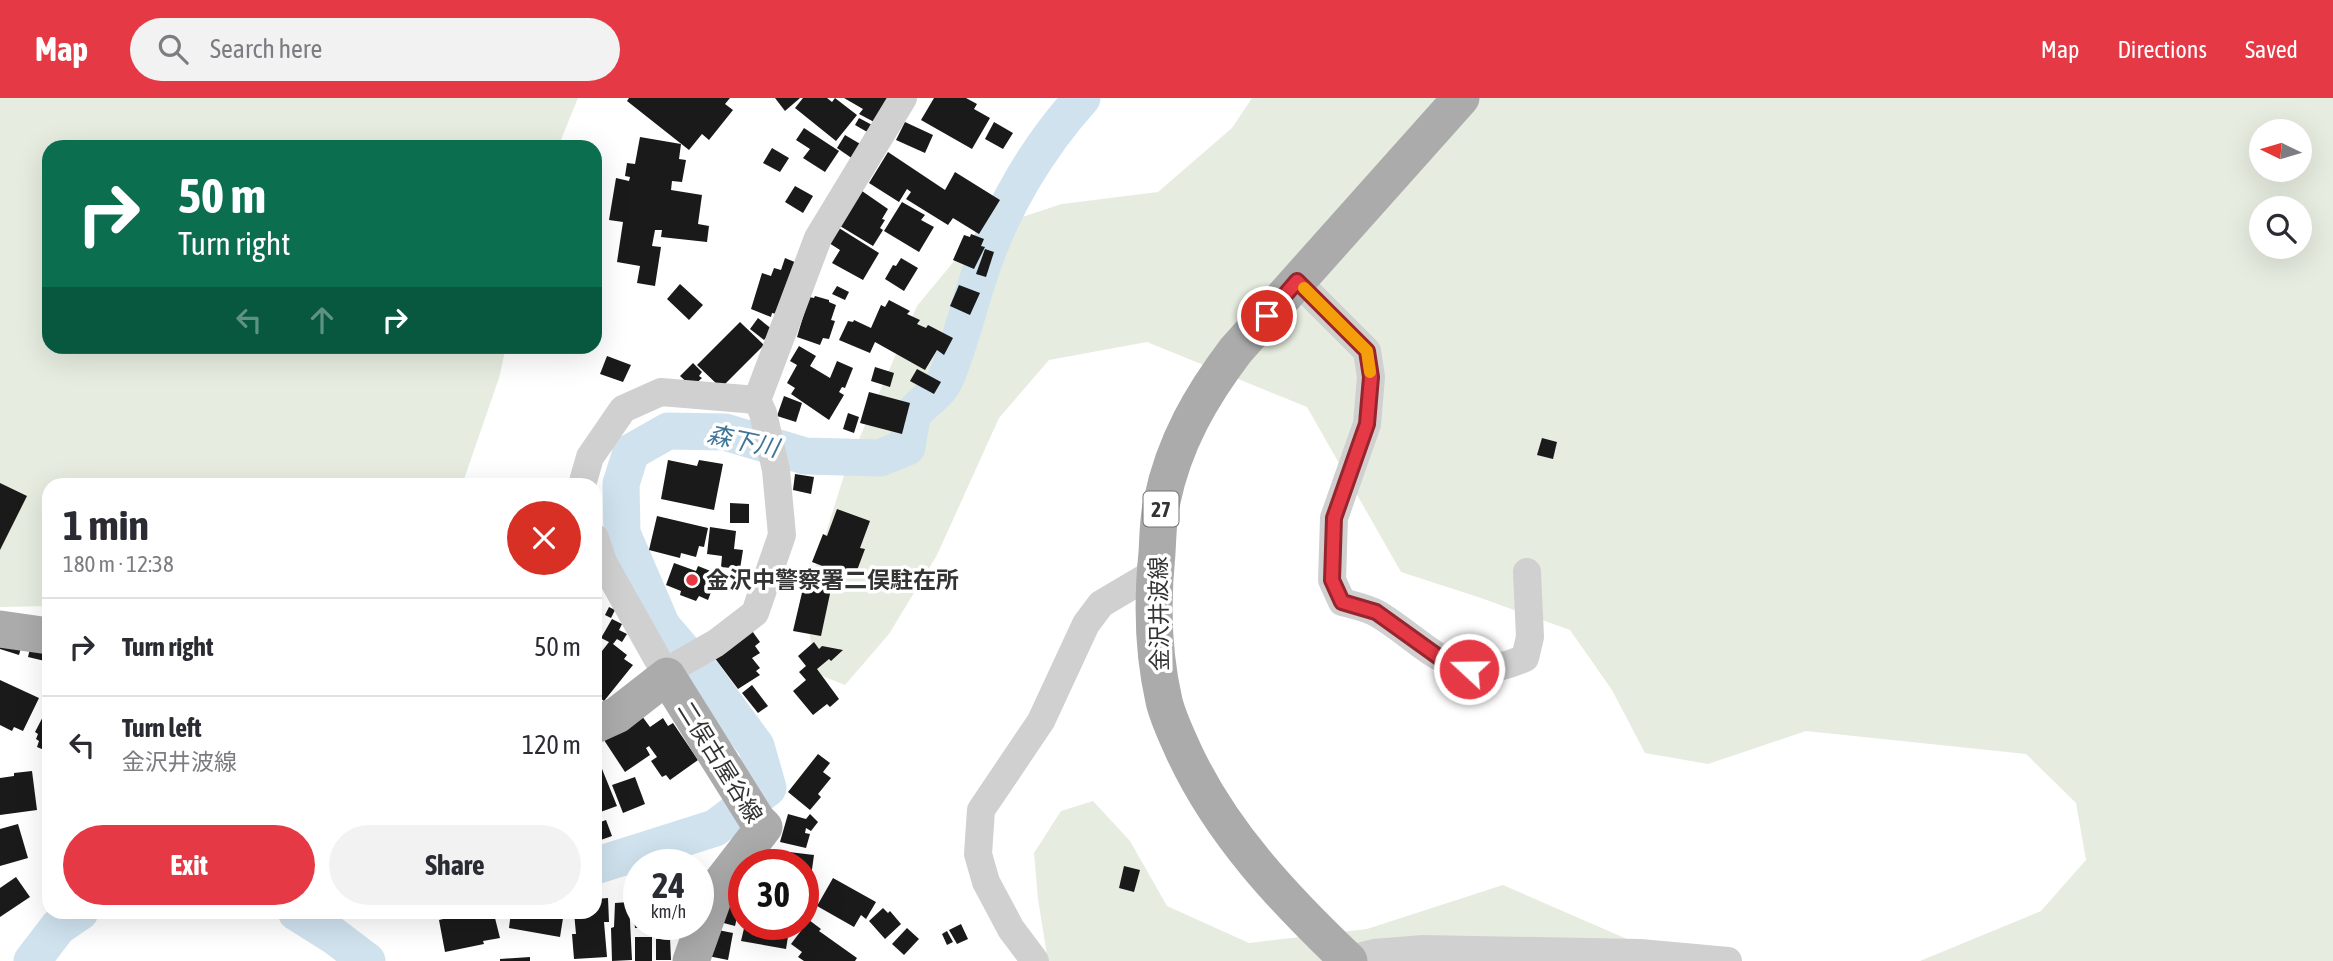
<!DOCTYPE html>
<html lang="en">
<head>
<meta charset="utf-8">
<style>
  body { margin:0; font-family:"Asap Condensed","Noto Sans JP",sans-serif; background:#f2f2f3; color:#2b2b33; height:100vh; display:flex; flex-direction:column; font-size:26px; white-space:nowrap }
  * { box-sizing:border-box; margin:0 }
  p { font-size:23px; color:#7c7c81 }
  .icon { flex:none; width:38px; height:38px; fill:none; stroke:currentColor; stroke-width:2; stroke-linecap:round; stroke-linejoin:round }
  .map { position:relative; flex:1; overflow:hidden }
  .side { position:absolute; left:42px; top:380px; width:560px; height:441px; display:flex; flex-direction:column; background:#fff; border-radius:21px; box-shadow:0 7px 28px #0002 }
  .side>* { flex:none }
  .banner { position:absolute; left:42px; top:42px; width:560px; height:214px; border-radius:21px; box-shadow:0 7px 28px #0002; background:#0b6e4f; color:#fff; overflow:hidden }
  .needle { width:46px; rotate:275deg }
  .fabs { position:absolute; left:2249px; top:21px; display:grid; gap:14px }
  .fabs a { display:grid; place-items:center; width:63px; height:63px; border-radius:50%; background:#fff; box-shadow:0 7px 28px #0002; font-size:35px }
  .speed { position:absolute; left:623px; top:751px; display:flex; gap:14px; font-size:35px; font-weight:700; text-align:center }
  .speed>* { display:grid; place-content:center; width:91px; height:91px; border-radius:50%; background:#fff; box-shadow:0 7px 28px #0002; line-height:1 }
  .speed small { font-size:18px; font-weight:400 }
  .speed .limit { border:10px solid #d22; background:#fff; color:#111 }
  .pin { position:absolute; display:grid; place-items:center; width:60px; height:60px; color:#fff; margin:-30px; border:4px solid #fff; border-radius:50%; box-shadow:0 2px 7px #0007 }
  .me { position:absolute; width:77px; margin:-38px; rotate:291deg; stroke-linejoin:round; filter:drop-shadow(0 0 5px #0008) }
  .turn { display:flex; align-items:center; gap:24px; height:147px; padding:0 21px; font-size:32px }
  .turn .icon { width:91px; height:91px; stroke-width:2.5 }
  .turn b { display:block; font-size:49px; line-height:60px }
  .lanes { display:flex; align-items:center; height:66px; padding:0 21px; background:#0003; justify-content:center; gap:35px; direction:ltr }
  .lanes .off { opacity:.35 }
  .round { display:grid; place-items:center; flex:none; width:74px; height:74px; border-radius:37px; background:#f2f2f3 }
  .summary { display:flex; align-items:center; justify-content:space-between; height:119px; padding:0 21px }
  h1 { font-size:42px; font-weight:700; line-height:52px }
  .button { display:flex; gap:14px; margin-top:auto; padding:14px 21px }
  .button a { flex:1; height:80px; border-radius:42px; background:#e63946; color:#fff; font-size:28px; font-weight:700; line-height:80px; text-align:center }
  .button a+a { background:#f2f2f3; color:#2b2b33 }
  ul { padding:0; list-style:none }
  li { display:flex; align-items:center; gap:21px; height:98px; padding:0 21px; border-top:2px solid #e1e1e2 }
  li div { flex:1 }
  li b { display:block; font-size:26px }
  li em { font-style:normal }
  header { display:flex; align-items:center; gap:42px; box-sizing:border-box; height:98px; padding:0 35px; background:#e63946; color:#fff }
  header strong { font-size:33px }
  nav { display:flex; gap:38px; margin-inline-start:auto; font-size:24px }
  .search { width:490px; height:63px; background:#f2f2f3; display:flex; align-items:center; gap:18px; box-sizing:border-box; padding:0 24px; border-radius:38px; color:#7c7c81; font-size:26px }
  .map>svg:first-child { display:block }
</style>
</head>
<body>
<header>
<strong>Map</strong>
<div class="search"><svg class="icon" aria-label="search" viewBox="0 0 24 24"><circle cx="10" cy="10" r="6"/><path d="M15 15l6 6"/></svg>Search here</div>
<nav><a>Map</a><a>Directions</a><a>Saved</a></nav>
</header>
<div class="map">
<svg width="2333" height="863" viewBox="0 0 2333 863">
  <rect width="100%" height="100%" fill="#fff"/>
  <g fill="#e6ecdf" fill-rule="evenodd">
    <path d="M0,0H578L558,49H49V248L506,249L499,280L462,387H49V508L0,509Z"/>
    <path d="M1252,0H2333V863H1920L2041,813L2086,762L2076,705L2026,656L1806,633L1708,666L1645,655L1612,592L1570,532L1478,499L1401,474L1307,309L1147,244L1049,262L999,320L937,457L889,536L845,587L815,575L805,502L846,371L917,208L979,133L1062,106L1158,94L1232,30ZM2261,33H2300V72H2261ZM2261,110H2300V149H2261Z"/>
    <path d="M1093,703L1130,743L1167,808L1249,845L1367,831L1503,787L1666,858L1686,863H1048L1038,801L1034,755L1061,713Z"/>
  </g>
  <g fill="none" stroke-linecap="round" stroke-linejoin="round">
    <g stroke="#cfe2ee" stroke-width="37">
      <path d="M595,768L715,730L768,690L756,648L703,576L662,528L622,435L621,386L631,354L668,333L725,334L805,358L880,360L907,349C909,339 910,321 916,313C925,302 938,296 945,282C960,247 968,210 980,175C1001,111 1037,50 1082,0"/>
      <path d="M296,814L334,838L367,863"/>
      <path d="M32,863L58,829L80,814"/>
    </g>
  </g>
  <g fill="#1a1a1a">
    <path d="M629,0H730L725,6L733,12L709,42L702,36L689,52L627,3Z"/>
    <path d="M775,0H800L785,13Z"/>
    <path d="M803,0H827L832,4L835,0L857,17L836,43L795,10Z"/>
    <path d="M844,0H890L876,25L859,16L863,11Z"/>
    <path d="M934,0H966L977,6L974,11L990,20L972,51L921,22Z"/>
    <path d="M859,20L874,28L869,35L855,27Z"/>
    <path d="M905,24L933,37L925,55L896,42Z"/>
    <path d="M994,24L1013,35L1003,51L985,41Z"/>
    <path d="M804,30L839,53L825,74L803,60L810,51L796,42Z"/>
    <path d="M845,37L862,47L853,61L837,50Z"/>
    <path d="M640,39L681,46L679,61L686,62L682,84L672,83L671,92L702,97L698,126L709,128L707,144L661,139L662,132H655L652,148L661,149L655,188L637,185L640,168L617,164L623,124L609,122L616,80L629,83L630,79L625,78L627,65L635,66Z"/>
    <path d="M772,50L789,60L780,74L763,65Z"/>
    <path d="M888,54L945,92L955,74L1000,102L979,136L953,120L948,127L906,101L911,94L907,91L899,104L869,85Z"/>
    <path d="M795,88L813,98L803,115L785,104Z"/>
    <path d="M862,93L888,111L882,121L885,122L880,130L883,132L873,148L840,128Z"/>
    <path d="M902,104L925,117L921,122L934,129L919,154L884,133Z"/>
    <path d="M839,130L879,155L863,182L832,165L840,152L829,145Z"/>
    <path d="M971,136L984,141L981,148L985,149L974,171L953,162L964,137L970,139Z"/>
    <path d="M985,151L994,154L986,179L976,176Z"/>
    <path d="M785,160L797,165L777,216L772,215L771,219L751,211L762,175L771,178L774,170L781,172Z"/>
    <path d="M901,160L918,170L904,193L885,181L893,167L896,168Z"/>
    <path d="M680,186L703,207L689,222L667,201Z"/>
    <path d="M959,187L980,195L970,217L950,208Z"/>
    <path d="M837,188L849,194L845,202L832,196Z"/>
    <path d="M815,198L829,202V204L836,207L831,222L835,223L829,241L823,240L820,247L797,239L809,199L814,200Z"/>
    <path d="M889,202L910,213L907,216L920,222L917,226L926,230L928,227L953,240L944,257L937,252L925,272L875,244L870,255L839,242L848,223L853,224L854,222L871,230L881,207L885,209Z"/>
    <path d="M758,220L773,232L764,242L750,231Z"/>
    <path d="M740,224L764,247L721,290L697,267Z"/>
    <path d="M799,248L816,258L810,268L830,280L837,263L853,270L845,290L842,289L839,294L844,297L829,322L791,296L795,290L787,285L797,267L790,263Z"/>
    <path d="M607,258L631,267L623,284L600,276Z"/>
    <path d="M693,265L702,274L699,278L702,280L692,289L680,278Z"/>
    <path d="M875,269L894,275L890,289L871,283Z"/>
    <path d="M917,271L941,284L934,296L910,283Z"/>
    <path d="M869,294L910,305L902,336L860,325Z"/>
    <path d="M784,298L802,305L796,324L777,318Z"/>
    <path d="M848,315L859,319L854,335L843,331Z"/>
    <path d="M1542,340L1557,344L1553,361L1537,357Z"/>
    <path d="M668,362L697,368L699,362L723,366L714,412L661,401Z"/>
    <path d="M795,376L814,379L811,396L793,392Z"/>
    <path d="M0,385L27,398L0,452Z"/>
    <path d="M730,405L749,406V425H730Z"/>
    <path d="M837,411L870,423L860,450L865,451L856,475L849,472L846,477L812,464L823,436L827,438Z"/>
    <path d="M657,418L708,430L704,449L699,448L696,459L681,455L680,460L649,452Z"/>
    <path d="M710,429L736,433L734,451L743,452L740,471L721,469L722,458L707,456Z"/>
    <path d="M674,465L696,473L698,468L718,476L708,502L699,498L696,503L680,497L681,493L666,487Z"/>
    <path d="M804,486L831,491L821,538L793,533Z"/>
    <path d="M609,509L615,512L611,520L605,517Z"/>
    <path d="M612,521L622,526L619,532L627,536L622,544L617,541L613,546L627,557L624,561L633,567L604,603L595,596V562L609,544L601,540Z"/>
    <path d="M745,523L760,544L755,548L760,555L752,560L760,570L756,573L760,577L738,591L711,555Z"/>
    <path d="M35,530L49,533V564L28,559Z"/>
    <path d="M24,539L19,557L0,551V543Z"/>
    <path d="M814,544L819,551L822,548L843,552L831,563L829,561L817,571L839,601L830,609L827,606L813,617L793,593L806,582L799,574L806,568L798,558Z"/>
    <path d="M0,582L39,600L23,633L14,629L12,633L0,627Z"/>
    <path d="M752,587L768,608L758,615L742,595Z"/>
    <path d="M49,607V654L37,649L39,643L36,641L38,636L35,634Z"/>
    <path d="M639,614L650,629L663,620L668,628L673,625L698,662L670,682L666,677L662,679L651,663L657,659L649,648L646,650L650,657L625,674L602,639Z"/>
    <path d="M818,656L830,665L823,674L831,680L818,696L821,699L810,712L788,694Z"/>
    <path d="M598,661L617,708L595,716V663Z"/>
    <path d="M32,673L37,712L0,717V680L14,678V675Z"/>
    <path d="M635,679L645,706L623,715L612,687Z"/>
    <path d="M788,716L806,721L810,716L818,724L811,733L806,730L805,735L810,736L806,750L780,744Z"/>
    <path d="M606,722L612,738L595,744V726Z"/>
    <path d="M18,726L28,760L0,768V731Z"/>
    <path d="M764,751L814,757L809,793H803V766H762Z"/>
    <path d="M1124,768L1140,772L1134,794L1119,790Z"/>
    <path d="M16,779L30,799L0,819V790Z"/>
    <path d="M833,780L876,804L866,821L861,817L854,829L817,808Z"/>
    <path d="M744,784L739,808L726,806Z"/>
    <path d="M639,795V826H667V828L635,830L632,796Z"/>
    <path d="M608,800L609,824H604L607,859L574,861L572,836H576L574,814H595V801Z"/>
    <path d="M629,804L632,862L612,863L611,830L614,829L615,805Z"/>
    <path d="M721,807L739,811L735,828L716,823Z"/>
    <path d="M883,810L888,815L890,813L901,826L885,841L869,823Z"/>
    <path d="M472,814H491L493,821L495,820L500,840L483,843L484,846L445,854L439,822Z"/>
    <path d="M511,814H564L560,839L509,830Z"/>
    <path d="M809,822L821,831L819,833L857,860L855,863H804L798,859L802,854L791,846Z"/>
    <path d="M745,826H790L786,851L741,843Z"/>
    <path d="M961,826L968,841L957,846L949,832Z"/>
    <path d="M708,830L733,835L728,862L703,857Z"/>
    <path d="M907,830L919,841L904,857L892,846Z"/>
    <path d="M947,833L953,844L947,847L942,836Z"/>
    <rect x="635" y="839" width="17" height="24"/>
    <path d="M670,840L671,862H656V841Z"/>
    <path d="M530,859V863H500V861Z"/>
  </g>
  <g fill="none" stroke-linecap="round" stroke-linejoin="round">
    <g stroke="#d0d0d0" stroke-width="28">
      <path d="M1297,183L1367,253L1371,279L1367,326L1334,420L1332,482L1342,504C1353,507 1368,510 1378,516C1432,549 1454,592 1525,560L1530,539L1527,474"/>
      <path d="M582,387L590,359L623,311L661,294L757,302"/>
      <path d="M595,440L603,464L667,578L681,565L716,545L755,515L782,437L776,372L763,315L757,302L818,140L903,0"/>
      <path d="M1035,863L1011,831L986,784L978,756L981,712L1041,623L1086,526L1101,506L1155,474"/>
      <path d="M1342,863L1374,855L1423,851L1640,855L1728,863"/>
    </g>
    <g stroke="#ababab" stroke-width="37">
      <path d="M0,531L49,538"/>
      <path d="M595,627L617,617L667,578L757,722L764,729L717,790L691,863"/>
      <path d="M1349,863C1284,801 1221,735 1183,652C1176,636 1168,620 1164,603C1153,555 1152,504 1157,455C1158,438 1158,419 1162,403C1174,345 1201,298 1236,252L1461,0"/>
    </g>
  </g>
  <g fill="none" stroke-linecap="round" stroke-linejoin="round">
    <defs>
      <path id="route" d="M1267,218L1297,183L1367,253L1371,279L1367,326L1334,420L1332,482L1342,504L1376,514L1447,565L1469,571"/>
    </defs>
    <use href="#route" stroke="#96252e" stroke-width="18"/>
    <use href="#route" stroke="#e63946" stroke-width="12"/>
    <path stroke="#f59e0b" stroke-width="12" d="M1304,190L1367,253L1370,274"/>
  </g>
  <circle fill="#e63946" stroke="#fff" stroke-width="2.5" cx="692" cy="482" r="7"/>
  <g text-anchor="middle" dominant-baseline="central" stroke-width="7" stroke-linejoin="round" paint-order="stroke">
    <rect fill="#fff" stroke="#707070" stroke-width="2" x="1143.5" y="393.5" width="35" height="35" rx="5"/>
    <g font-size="21" font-weight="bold" fill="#333">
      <text x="1161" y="411">27</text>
    </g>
    <g font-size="23" font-weight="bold" fill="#333" stroke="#fff" text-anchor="start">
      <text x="706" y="482">金沢中警察署二俣駐在所</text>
    </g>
    <g font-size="23" fill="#333" stroke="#fff">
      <text transform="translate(1159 516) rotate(-91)">金沢井波線</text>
      <text transform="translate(720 664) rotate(58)">二俣古屋谷線</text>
    </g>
    <g font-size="24" font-style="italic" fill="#3f7597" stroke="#fff">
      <text transform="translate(743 343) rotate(12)">森下川</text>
    </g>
  </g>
</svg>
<div class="fabs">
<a><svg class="needle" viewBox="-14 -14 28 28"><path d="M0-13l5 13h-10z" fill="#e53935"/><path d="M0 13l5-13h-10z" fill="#7c7c81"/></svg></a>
<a><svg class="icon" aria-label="search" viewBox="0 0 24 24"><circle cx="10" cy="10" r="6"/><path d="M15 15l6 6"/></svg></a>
</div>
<div class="speed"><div>24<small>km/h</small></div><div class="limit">30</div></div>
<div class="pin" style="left:1267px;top:218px;background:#d93025"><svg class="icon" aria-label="arrive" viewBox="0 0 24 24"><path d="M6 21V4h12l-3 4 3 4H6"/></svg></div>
<svg class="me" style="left:1469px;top:571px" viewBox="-20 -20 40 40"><circle r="17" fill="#e63946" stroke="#fff" stroke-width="3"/><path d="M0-11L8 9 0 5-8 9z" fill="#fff"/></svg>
<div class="banner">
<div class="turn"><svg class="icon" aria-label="right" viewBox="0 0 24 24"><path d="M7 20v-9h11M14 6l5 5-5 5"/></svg><div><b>50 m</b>Turn right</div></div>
<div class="lanes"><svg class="icon off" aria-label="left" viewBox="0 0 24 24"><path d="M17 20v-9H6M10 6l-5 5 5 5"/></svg><svg class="icon off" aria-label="ahead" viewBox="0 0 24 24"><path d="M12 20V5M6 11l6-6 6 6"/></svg><svg class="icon" aria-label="right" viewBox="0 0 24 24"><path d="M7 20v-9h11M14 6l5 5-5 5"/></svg></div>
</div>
<section class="side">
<div class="summary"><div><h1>1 min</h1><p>180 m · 12:38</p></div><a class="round" style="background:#d93025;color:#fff"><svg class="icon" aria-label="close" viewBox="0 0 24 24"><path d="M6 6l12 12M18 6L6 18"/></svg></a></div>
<ul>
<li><svg class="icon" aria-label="right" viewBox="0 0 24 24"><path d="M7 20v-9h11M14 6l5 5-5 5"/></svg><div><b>Turn right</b></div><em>50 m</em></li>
<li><svg class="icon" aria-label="left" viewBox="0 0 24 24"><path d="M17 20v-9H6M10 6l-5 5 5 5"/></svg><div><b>Turn left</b><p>金沢井波線</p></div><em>120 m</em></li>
</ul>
<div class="button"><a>Exit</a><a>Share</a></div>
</section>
</div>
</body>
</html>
